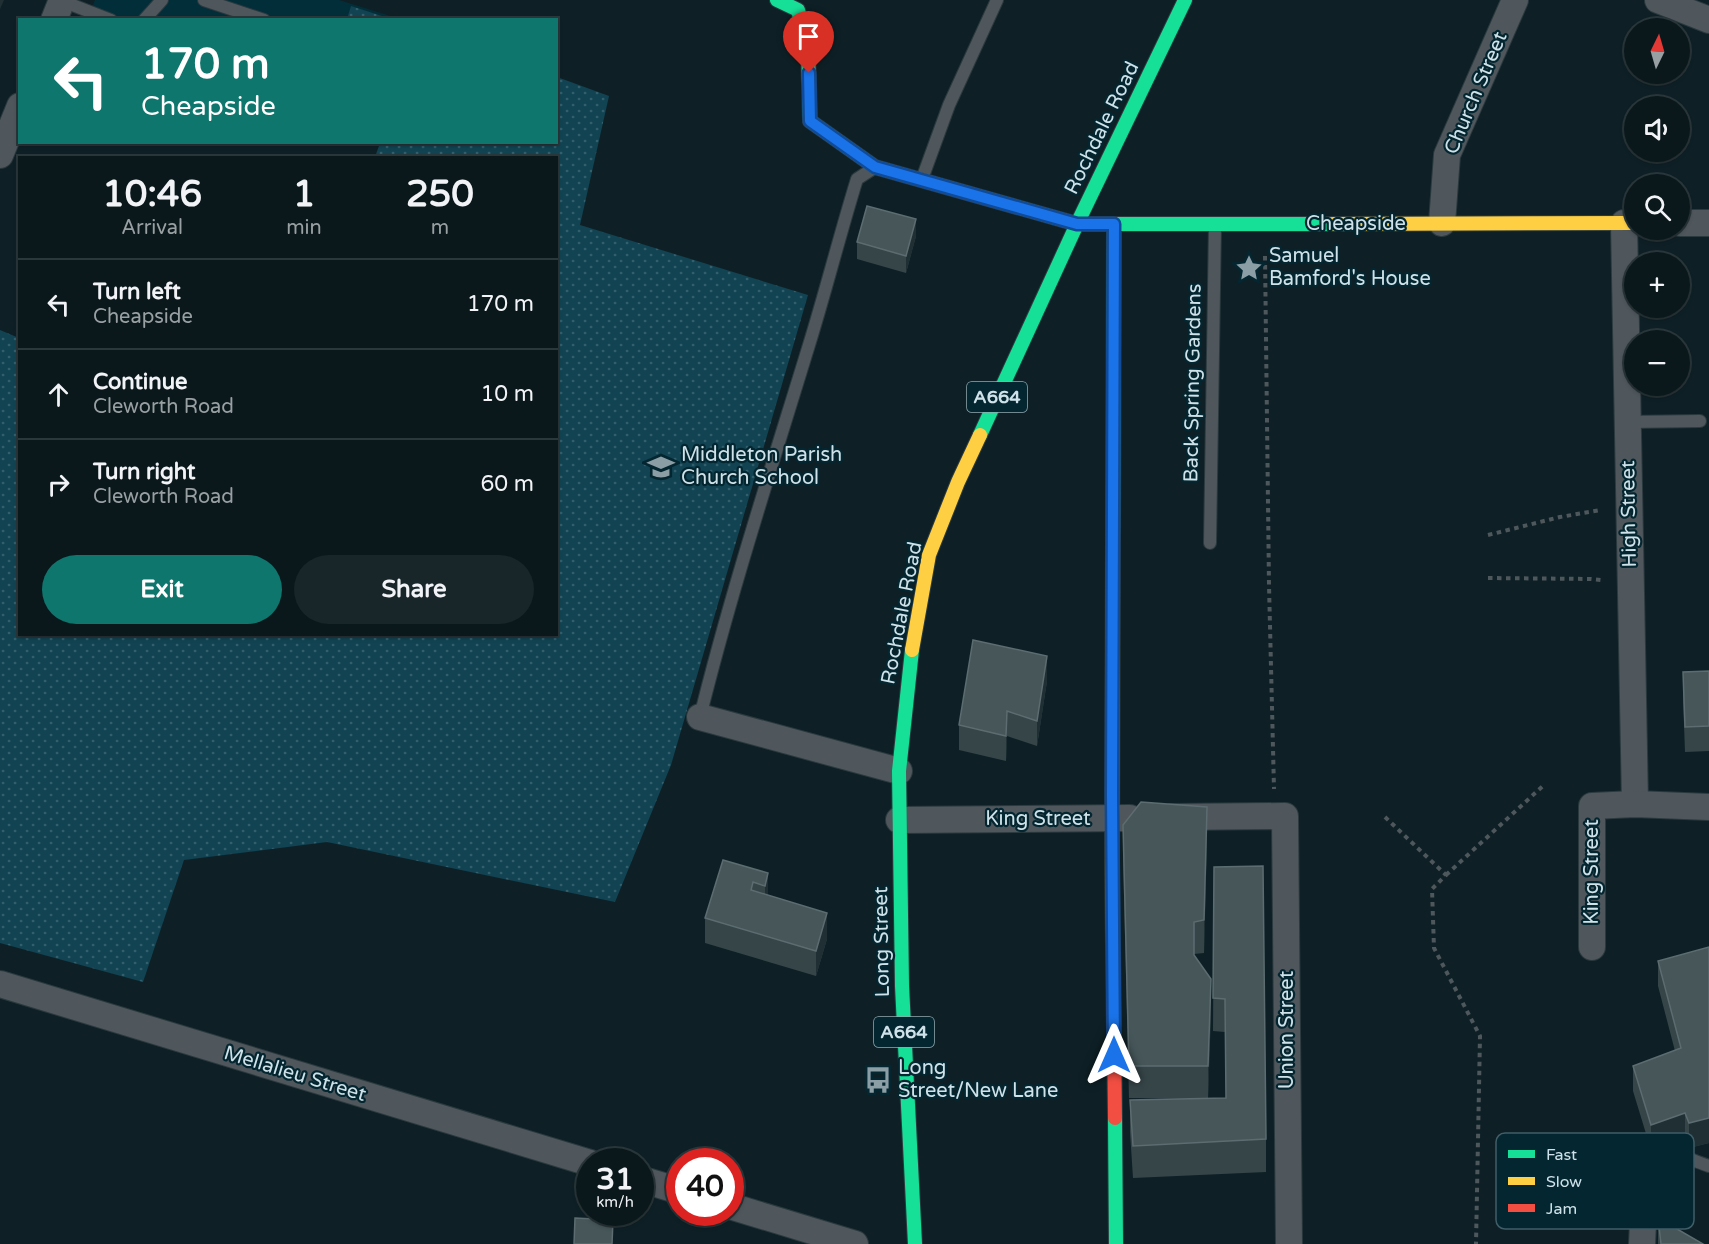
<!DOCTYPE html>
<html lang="en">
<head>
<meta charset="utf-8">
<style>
  body { margin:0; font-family:"Varela Round",sans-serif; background:#182529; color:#f1f3f6; height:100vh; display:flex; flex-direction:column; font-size:22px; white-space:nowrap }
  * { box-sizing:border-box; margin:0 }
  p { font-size:20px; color:#99a0a3 }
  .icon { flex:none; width:33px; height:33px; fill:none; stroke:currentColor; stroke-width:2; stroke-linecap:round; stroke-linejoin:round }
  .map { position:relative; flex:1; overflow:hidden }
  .side { position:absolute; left:18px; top:156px; width:540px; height:480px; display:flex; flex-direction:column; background:#0a181c; border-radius:0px; box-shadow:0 2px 4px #0004,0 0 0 2px #2a373b }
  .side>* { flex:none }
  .top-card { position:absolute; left:18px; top:18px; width:540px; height:126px; border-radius:0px; box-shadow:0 2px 4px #0004,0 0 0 2px #2a373b; background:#0f766e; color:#fff; overflow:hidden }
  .needle { width:39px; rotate:5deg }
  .fabs { position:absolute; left:1624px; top:18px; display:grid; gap:12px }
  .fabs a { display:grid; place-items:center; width:66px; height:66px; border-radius:50%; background:#0a181c; box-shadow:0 2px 4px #0004,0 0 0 2px #2a373b; font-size:30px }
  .speed { position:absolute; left:576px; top:1148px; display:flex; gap:12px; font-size:30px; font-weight:700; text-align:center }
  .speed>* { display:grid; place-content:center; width:78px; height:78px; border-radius:50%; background:#0a181c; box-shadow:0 2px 4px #0004,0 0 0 2px #2a373b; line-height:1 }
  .speed small { font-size:15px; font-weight:400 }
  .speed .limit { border:9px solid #d22; background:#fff; color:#111 }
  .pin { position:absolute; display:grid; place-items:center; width:51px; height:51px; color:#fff; margin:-62px -26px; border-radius:50% 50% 50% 0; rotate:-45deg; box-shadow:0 0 6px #0007 }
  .pin .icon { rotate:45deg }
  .me { position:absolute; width:66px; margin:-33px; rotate:0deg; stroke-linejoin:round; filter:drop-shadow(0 0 4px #0008) }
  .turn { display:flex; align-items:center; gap:21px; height:126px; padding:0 24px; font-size:27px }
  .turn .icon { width:78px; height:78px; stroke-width:2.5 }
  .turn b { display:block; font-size:42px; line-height:51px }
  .eta { display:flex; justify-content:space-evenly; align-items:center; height:102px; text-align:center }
  .eta b { font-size:36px; font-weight:800; line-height:42px }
  .button { display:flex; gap:12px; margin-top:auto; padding:12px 24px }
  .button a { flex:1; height:69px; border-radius:36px; background:#0f766e; color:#fff; font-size:24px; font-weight:800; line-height:69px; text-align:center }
  .button a+a { background:#182529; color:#f1f3f6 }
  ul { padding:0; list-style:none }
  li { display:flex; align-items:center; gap:18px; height:90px; padding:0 24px; border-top:2px solid #2a373b }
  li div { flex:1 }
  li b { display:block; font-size:22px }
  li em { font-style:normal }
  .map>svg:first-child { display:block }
</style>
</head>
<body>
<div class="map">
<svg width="1709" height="1244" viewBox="0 0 1709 1244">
  <defs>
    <pattern id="park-dots" width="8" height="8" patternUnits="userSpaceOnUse" patternTransform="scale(1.5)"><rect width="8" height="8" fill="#114352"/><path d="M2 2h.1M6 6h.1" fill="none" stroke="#335e6b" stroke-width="1.8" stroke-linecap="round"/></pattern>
  </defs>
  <rect width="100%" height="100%" fill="#0e2026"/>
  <path fill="#022e3a" d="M95,0H339L400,19L87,20Z"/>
  <g fill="url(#park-dots)">
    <path d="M351,6L391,19H347Z"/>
    <path d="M557,77L609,96L580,225L808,295L671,765L615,902L327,842L184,860L143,982L0,943V330L19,338L20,634H556V158L375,157L380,143L556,142Z"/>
  </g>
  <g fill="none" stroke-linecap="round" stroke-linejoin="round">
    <defs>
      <g id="lane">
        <path d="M204,0L264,20"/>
        <path d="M62,1L111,20"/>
        <path d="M144,20L162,0"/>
        <path d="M922,179L949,105L997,0"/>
        <path d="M1627,422L1700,421"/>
        <path d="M1210,543L1215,225"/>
        <path d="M700,717C731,592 771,469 809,345C826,290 840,234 857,179L874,168"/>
        <path d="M1648,1170C1671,1147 1682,1157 1709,1166"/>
      </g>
      <g id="street">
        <path d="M1658,0L1709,20"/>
        <path d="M54,20L62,0"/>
        <path d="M0,155L20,106"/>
        <path d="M1442,223L1447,155L1515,0"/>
        <path d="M1624,223L1635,804"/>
        <path d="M1680,223H1709"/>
        <path d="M700,717L899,771"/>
        <path d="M1172,817L1285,816L1289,1244"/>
        <path d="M899,820L1130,818"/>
        <path d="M1592,947V806L1635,804L1709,807"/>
        <path d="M0,984L590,1163"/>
        <path d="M640,1179L680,1191"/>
        <path d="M730,1206L855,1244"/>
        <path d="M1642,1244L1645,1181L1648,1170"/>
      </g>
      <g id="fast">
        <path d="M777,0L798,10L808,49L810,121L875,167L1077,224H1334"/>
        <path d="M980,435L1077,224L1185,0"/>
        <path d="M912,650L899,771L902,986L915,1244"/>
        <path d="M1112,860L1114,224"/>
        <path d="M1115,1118L1116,1244"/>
      </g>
      <g id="slow">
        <path d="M1334,224L1635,223"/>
        <path d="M912,650L929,555L958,482L980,435"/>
      </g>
      <path id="jam" d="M1112,860L1115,1118"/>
    </defs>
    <use href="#lane" stroke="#2b3a3f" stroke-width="14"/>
    <use href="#street" stroke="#2b3a3f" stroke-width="28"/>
    <use href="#fast" stroke="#2b3a3f" stroke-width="16"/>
    <use href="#slow" stroke="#2b3a3f" stroke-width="16"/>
    <use href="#jam" stroke="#2b3a3f" stroke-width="16"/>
    <g stroke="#4e575c" stroke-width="4" stroke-dasharray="4.5 4.5" stroke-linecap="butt">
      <path d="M1265,256L1269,585L1274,789"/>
      <path d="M1488,535L1560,517L1601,510"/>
      <path d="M1488,578L1591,579L1601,580"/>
      <path d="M1385,817L1446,875L1432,889L1434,948L1480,1036L1476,1244"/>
      <path d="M1446,875L1545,784"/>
    </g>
    <use href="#lane" stroke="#4f575c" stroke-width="12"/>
    <use href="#street" stroke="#4f575c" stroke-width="26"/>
    <use href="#fast" stroke="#16e098" stroke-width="14"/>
    <use href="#slow" stroke="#ffcf43" stroke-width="14"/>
    <use href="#jam" stroke="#f24e42" stroke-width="14"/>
  </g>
  <g fill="#364548">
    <path d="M916,236L906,273L857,259V242Z"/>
    <path d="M1709,671V751L1685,752L1683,697V672Z"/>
    <path d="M1047,681L1037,746L1007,736L1006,761L959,750V725Z"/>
    <path d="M1123,825L1207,840L1204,953L1194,954V956L1211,1012L1208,1099L1129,1098L1123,857Z"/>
    <path d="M723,860L768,873V895L827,939L816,976L705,943V918Z"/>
    <path d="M1214,867L1266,1139V1172L1133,1178L1130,1132V1100L1226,1098L1225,1032L1213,1031Z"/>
    <path d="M1709,947V1143L1689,1148L1685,1138L1651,1150L1633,1091V1066L1675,1051L1658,986V961Z"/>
    <path d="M1658,1218L1703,1244H1658Z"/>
  </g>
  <g fill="#1f2f33">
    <path d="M0,0H4L0,9Z"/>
    <path d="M916,219V236L906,273V256Z"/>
    <path d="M1047,656V681L1037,746V721Z"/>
    <path d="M1007,711V736L1006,761V736Z"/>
    <path d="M1207,807V840L1204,953V920Z"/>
    <path d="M768,873V898L765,911V886Z"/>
    <path d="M827,913V939L816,976V951Z"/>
    <path d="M1211,979V1012L1208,1099V1066Z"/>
    <path d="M1685,1113V1138L1651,1150V1125Z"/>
    <path d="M1709,1118V1143L1689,1148V1123Z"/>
  </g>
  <g fill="#465659" stroke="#5c6c70" stroke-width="1.5">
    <path d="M867,206L916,219L906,256L857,242Z"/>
    <path d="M973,640L1047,656L1037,721L1007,711L1006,736L959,725Z"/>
    <path d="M1709,671V726L1685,727L1683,672Z"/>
    <path d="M1141,802L1207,807L1204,920L1194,922V955L1211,979L1208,1066H1129L1123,825Z"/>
    <path d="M723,860L768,873L765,886L753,882L751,890L827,913L816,951L705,918Z"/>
    <path d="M1263,866L1266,1139L1133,1146L1130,1100L1226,1098L1225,999L1213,998L1214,867Z"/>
    <path d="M1709,947V1118L1689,1123L1685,1113L1651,1125L1633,1066L1681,1048L1658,961Z"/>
    <path d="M575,1218L613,1220L612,1244H574Z"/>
    <path d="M1658,1218L1703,1244H1661Z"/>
  </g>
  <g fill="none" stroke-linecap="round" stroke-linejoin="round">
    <defs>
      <path id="route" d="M809,73L810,121L875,167L1077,224H1114L1112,794L1114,1055"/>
    </defs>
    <use href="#route" stroke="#114b97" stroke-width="15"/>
    <use href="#route" stroke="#1a73e8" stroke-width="10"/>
  </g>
  <defs>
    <symbol id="sight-bare" viewBox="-9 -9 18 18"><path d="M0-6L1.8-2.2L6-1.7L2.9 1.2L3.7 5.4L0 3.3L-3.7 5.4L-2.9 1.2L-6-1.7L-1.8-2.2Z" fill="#8c9ea5" stroke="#032630" stroke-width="2.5" paint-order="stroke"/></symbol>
    <symbol id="school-bare" viewBox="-9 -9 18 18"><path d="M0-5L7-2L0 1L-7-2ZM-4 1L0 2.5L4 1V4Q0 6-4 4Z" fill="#8c9ea5" stroke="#032630" stroke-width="2.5" paint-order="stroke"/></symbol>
    <symbol id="bus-bare" viewBox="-9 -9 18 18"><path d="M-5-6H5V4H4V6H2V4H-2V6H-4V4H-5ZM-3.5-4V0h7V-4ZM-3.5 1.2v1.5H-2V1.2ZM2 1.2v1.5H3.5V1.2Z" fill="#8c9ea5" stroke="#032630" stroke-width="2.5" paint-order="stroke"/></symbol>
  </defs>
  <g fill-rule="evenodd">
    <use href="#sight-bare" x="1230" y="249" width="38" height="38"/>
    <use href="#school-bare" x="642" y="448" width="38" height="38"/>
    <use href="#bus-bare" x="859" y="1061" width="38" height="38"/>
  </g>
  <g text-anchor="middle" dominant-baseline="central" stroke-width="4.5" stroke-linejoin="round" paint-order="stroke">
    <g fill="#032630" stroke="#92aab2" stroke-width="1.5">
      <rect x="967" y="382" width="60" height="30" rx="4.5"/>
      <rect x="874" y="1017" width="60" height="30" rx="4.5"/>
    </g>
    <g font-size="18" font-weight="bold" fill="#d0e2e9">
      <text x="997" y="397">A664</text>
      <text x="904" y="1032">A664</text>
    </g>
    <g font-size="20" fill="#d0e2e9" stroke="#032630">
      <text transform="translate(1476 93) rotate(-67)">Church Street</text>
      <text transform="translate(1102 128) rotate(-64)">Rochdale Road</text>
      <text x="1356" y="224">Cheapside</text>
      <text transform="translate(1193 383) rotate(-89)">Back Spring Gardens</text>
      <text transform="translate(1629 514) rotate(-91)">High Street</text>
      <text transform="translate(902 613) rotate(-79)">Rochdale Road</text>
      <text x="1038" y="819">King Street</text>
      <text transform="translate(1592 872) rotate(-90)">King Street</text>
      <text transform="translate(882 942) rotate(-91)">Long Street</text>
      <text transform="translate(1287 1030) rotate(-90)">Union Street</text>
      <text transform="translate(295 1074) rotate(17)">Mellalieu Street</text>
    </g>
    <g font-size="20" fill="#d0e2e9" stroke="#032630" text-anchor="start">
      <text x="1269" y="256">Samuel<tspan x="1269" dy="23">Bamford's House</tspan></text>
      <text x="681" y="455">Middleton Parish<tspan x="681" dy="23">Church School</tspan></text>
      <text x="898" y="1068">Long<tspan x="898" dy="23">Street/New Lane</tspan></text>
    </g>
  </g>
  <rect x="1496" y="1133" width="198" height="96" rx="9" fill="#032630" stroke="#405e68" stroke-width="1.5"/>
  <rect x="1508" y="1150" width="27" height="8" fill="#16e098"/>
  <rect x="1508" y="1177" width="27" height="8" fill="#ffcf43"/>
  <rect x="1508" y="1204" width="27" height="8" fill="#f24e42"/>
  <g font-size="16" fill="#d0e2e9">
    <text x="1546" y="1160">Fast</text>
    <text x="1546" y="1187">Slow</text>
    <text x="1546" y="1214">Jam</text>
  </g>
</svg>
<div class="fabs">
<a><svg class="needle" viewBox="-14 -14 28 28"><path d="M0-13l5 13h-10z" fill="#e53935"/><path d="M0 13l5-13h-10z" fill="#99a0a3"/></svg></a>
<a><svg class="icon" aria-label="sound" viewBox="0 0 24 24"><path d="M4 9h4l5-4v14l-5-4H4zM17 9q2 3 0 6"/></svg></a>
<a><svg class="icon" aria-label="search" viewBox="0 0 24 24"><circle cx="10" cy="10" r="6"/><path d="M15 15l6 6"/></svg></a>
<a>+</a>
<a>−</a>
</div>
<div class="speed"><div>31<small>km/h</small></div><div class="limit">40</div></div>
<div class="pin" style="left:809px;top:73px;background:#d93025"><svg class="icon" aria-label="arrive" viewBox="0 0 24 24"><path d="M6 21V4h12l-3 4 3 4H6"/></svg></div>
<svg class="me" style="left:1114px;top:1055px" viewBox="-20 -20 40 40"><path d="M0-17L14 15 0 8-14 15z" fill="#1a73e8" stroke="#fff" stroke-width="4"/></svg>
<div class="top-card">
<div class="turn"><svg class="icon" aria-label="left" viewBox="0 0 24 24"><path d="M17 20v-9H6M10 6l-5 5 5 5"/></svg><div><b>170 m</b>Cheapside</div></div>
</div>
<section class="side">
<div class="eta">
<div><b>10:46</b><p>Arrival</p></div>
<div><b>1</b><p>min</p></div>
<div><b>250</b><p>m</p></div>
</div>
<ul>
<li><svg class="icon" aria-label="left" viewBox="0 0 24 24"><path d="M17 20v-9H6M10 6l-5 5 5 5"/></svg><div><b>Turn left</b><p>Cheapside</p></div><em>170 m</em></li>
<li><svg class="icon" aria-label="ahead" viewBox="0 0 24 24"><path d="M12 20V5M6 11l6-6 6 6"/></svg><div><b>Continue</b><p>Cleworth Road</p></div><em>10 m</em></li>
<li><svg class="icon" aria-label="right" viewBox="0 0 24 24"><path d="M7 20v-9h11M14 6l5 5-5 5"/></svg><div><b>Turn right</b><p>Cleworth Road</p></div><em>60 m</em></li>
</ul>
<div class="button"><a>Exit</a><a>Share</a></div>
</section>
</div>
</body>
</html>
